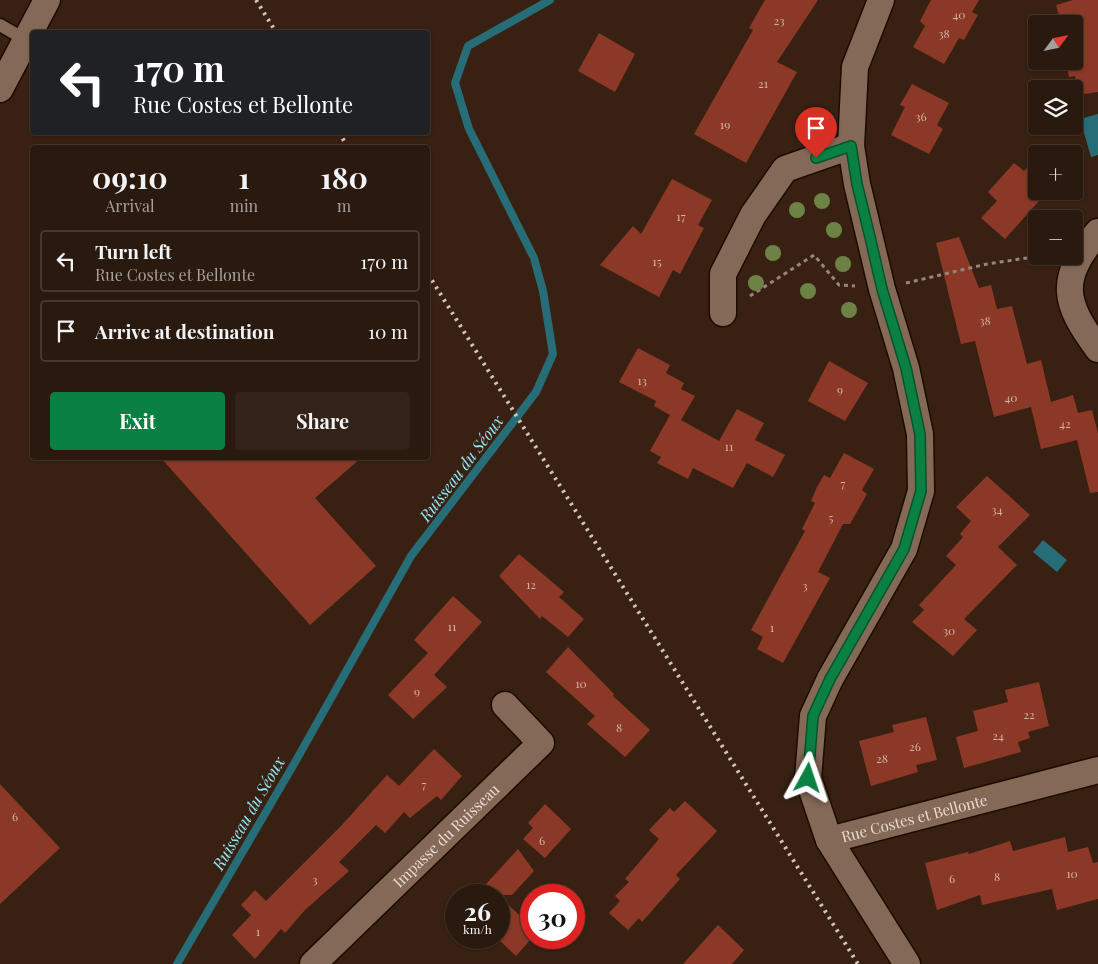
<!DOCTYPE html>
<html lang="en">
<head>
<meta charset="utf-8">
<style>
  body { margin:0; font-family:"Playfair Display",serif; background:#322217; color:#f1f3f6; height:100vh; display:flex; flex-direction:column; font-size:19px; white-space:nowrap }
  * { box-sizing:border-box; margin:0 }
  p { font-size:16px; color:#a5a09e }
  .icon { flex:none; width:28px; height:28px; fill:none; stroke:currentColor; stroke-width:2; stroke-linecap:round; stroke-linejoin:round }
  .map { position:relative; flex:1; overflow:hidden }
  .sheet { position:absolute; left:30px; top:145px; width:400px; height:315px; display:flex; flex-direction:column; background:#2a190e; border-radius:5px; box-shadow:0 1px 4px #0004,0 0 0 1px #46382e }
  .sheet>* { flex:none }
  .top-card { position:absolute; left:30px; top:30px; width:400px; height:105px; border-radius:5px; box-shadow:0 1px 4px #0004,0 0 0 1px #46382e; background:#202124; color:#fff; overflow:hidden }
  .needle { width:32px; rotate:57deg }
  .controls { position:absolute; left:1028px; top:15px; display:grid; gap:10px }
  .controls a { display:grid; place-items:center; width:55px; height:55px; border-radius:5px; background:#2a190e; box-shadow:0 1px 4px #0004,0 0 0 1px #46382e; font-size:25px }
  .speed { position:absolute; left:445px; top:884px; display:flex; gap:10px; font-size:25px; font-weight:700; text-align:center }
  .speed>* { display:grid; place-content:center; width:65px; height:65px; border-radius:50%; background:#2a190e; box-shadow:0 1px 4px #0004,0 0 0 1px #46382e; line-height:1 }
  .speed small { font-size:12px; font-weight:400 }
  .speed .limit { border:8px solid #d22; background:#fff; color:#111 }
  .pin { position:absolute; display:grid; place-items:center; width:42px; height:42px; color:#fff; margin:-51px -21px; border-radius:50% 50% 50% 0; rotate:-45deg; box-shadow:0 0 5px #0007 }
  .pin .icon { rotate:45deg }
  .me { position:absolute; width:55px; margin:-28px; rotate:5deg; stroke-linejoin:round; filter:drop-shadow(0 0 4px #0008) }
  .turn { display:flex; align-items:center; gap:18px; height:105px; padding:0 20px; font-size:22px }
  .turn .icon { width:65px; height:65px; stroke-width:2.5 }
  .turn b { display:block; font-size:35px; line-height:42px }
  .eta { display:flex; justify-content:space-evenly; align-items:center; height:85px; text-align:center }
  .eta b { font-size:30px; font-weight:700; line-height:35px }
  .cta { display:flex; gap:10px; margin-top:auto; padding:10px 20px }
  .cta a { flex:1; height:58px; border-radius:5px; background:#0b8043; color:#fff; font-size:20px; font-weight:700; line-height:58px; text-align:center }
  .cta a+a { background:#322217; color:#f1f3f6 }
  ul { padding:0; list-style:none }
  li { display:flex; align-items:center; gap:15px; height:62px; margin:0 10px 8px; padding:0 10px; border:2px solid #46382e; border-radius:5px }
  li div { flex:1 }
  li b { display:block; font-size:19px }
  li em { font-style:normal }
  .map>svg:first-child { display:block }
</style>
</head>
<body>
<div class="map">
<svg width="1098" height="964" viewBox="0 0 1098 964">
  <rect width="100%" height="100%" fill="#382112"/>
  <g fill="#276d77">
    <path d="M1098,114V155L1091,157L1080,119Z"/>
    <path d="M1043,540L1067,560L1057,572L1033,552Z"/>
  </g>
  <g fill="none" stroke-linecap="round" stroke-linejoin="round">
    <path stroke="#276d77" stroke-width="8" d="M177,964L294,764L411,556L536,392L553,354L543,291L534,258L469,129L455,83L468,46L550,0"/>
  </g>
  <g fill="#8b3926">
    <path d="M765,0H818L777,62L797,72L746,163L694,134L753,30L749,28Z"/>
    <path d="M931,0H979L972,12L978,15L970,29L964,40L959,38L944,64L913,47L925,26L920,21Z"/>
    <path d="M1073,0H1098V92L1078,95L1075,76L1069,77L1066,61H1074V24L1042,23L1060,19L1056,5Z"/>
    <path d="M599,33L635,54L615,92L578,71Z"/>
    <path d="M912,84L949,103L937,125L943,129L929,154L891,135L905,107L900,105Z"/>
    <path d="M1036,158V191H1048L1005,239L981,218L997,201L988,192L1014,163L1024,171Z"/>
    <path d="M672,179L712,200L698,225L704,228L680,274L673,270L659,297L600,265L633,226L641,234Z"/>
    <path d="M959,237L979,288L991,285L997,309L1012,306L1027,364L1041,360L1051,402L1073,395L1078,413L1092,410L1098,433V492L1090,493L1077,440L1041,449L1031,407L994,417L975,341L961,344L936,243Z"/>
    <path d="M638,348L670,365L666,373L684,383L681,389L695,396L681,420L719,441L737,409L764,423L755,440L785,455L773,477L747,463L733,488L693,468L688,479L657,463L661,457L650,451L670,415L654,406L656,401L619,382Z"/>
    <path d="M829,361L868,383L845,421L808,401Z"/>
    <path d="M844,453L874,469L862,490L867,494L850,524H843L818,572L830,578L783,663L757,649L763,637L751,630L805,531L802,529L815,503L811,501L817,487L824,475L830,478Z"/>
    <path d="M161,458H361L315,498L376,566L310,625Z"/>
    <path d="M987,476L1030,515L998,547L1017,565L964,619L977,630L953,656L912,622L924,610L919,605L956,565L946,556L963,537L960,534L971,521L956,507Z"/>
    <path d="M519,554L564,592L559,597L584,619L568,637L542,616L540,619L499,576Z"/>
    <path d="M453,596L482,622L434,675L447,687L413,719L388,695L428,653L414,640Z"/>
    <path d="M568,647L614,694L613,696L650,730L625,757L587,724L595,716L546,672Z"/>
    <path d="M1039,682L1049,726L1028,732L1030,738L1018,742L1021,752L964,768L956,737L978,731L973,711L1008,702L1005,690Z"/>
    <path d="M926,717L937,760L916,765L918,772L871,786L859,741L894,732L892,725Z"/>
    <path d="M434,749L462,776L441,800L437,796L410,818L404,812L385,833L376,825L339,862L349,871L305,910L285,933L281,929L255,959L232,935L251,915L241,905L255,890L266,901L341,826L387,775L399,786Z"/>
    <path d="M0,784L60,848L0,904Z"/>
    <path d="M685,801L717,831L676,875L680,879L642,922L639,918L628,930L609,913L620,901L615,896L629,882L625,879L659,839L649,830L670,808L674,812Z"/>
    <path d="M545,804L571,829L545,858L523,839L533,828L528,823Z"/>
    <path d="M1065,837L1068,852L1088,847L1093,863L1098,862V899L1057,910L1052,889L982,905L980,895L937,910L925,863L968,852L969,854L1010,841L1013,851Z"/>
    <path d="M518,849L534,871L512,895H476Z"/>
    <path d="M499,896L531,926L532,938L516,956L499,940Z"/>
    <path d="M718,925L744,950L732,964H683Z"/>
  </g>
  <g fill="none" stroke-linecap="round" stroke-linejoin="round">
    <defs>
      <path id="lane" d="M0,25L26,40"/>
      <g id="street">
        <path d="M881,0L855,67L851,146L857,184L882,289L906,368L920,434L921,491L904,549L830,679L813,716L808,778L829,840L907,964"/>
        <path d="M0,89L47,0"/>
        <path d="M1098,232C1058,279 1063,302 1098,349"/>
        <path d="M723,313V274L753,215L785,169L851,146"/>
        <path id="s1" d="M829,840L1098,770"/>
        <path id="s2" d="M313,964L541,743L505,705"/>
      </g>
    </defs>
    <use href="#lane" stroke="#1f0a00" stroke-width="15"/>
    <use href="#street" stroke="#1f0a00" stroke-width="29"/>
    <g stroke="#978578" stroke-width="3" stroke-dasharray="4 4" stroke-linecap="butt">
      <path d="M906,283L987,264L1040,256"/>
      <path d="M750,296L814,255L839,285L855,286"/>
    </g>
    <use href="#lane" stroke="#846957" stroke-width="12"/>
    <use href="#street" stroke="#846957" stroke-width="26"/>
    <g stroke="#d3c3b8" stroke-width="4" stroke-dasharray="2.5 5" stroke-linecap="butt">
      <path d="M256,0L276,32"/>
      <path d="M339,132L348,148"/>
      <path d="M428,274L858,964"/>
    </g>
  </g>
  <g fill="#6c8345">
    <circle cx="822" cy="201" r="8"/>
    <circle cx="797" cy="210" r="8"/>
    <circle cx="834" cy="230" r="8"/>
    <circle cx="773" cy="253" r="8"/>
    <circle cx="843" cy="264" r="8"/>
    <circle cx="756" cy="283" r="8"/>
    <circle cx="808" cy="291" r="8"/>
    <circle cx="849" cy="310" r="8"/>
  </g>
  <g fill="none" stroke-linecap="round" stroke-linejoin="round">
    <defs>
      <path id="route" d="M808,778L813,716L830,679L904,549L921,491L920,434L906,368L882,289L870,237L857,184L851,146L816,158"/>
    </defs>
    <use href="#route" stroke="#07532c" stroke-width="12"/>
    <use href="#route" stroke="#0b8043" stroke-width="9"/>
  </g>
  <g text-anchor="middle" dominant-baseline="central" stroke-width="5" stroke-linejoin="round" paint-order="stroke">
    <g font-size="12" fill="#d2b2a6">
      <text x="959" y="14">40</text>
      <text x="779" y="20">23</text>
      <text x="944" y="33">38</text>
      <text x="763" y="83">21</text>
      <text x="921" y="116">36</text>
      <text x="725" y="124">19</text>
      <text x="681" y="216">17</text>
      <text x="657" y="261">15</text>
      <text x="985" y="320">38</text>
      <text x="642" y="380">13</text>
      <text x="840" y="389">9</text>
      <text x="1011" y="397">40</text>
      <text x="1065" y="423">42</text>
      <text x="729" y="446">11</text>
      <text x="843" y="483">7</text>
      <text x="997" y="509">34</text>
      <text x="831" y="517">5</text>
      <text x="531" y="584">12</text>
      <text x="805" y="585">3</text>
      <text x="452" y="626">11</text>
      <text x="772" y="627">1</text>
      <text x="949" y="630">30</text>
      <text x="581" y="683">10</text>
      <text x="417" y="691">9</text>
      <text x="1029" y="714">22</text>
      <text x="619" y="727">8</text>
      <text x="998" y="735">24</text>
      <text x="915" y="746">26</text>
      <text x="882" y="758">28</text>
      <text x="424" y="784">7</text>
      <text x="15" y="816">6</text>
      <text x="542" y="840">6</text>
      <text x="1072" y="873">10</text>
      <text x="997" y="876">8</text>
      <text x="952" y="878">6</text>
      <text x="315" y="879">3</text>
      <text x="258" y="931">1</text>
    </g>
    <g font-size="15" fill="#eadbd1" stroke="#382112">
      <text stroke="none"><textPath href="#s1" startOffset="88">Rue Costes et Bellonte</textPath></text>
      <text stroke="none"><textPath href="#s2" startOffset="185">Impasse du Ruisseau</textPath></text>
    </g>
    <g font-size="16" font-style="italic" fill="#8fe8f6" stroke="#382112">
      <text transform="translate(461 468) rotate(-53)">Ruisseau du Séoux</text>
      <text transform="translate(248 813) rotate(-60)">Ruisseau du Séoux</text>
    </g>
  </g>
</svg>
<div class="controls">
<a><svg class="needle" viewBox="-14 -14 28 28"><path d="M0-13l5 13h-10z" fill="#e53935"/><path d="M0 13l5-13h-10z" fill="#a5a09e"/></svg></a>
<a><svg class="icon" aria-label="layers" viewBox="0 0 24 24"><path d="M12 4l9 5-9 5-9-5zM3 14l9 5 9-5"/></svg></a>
<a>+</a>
<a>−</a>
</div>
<div class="speed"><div>26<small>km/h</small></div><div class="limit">30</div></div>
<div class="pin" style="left:816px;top:158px;background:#d93025"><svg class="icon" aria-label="arrive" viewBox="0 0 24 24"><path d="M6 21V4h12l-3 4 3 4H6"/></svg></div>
<svg class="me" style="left:808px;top:778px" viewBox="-20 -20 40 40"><path d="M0-17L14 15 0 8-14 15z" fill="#0b8043" stroke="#fff" stroke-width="4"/></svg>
<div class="top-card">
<div class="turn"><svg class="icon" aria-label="left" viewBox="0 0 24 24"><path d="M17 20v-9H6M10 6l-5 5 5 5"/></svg><div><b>170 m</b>Rue Costes et Bellonte</div></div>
</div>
<section class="sheet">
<div class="eta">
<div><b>09:10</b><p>Arrival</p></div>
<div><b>1</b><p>min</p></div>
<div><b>180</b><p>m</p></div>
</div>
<ul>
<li><svg class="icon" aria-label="left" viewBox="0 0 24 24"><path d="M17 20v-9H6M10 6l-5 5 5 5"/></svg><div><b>Turn left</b><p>Rue Costes et Bellonte</p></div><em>170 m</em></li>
<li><svg class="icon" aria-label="arrive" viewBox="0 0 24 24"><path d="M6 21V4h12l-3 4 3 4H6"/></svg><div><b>Arrive at destination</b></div><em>10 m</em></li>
</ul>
<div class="cta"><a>Exit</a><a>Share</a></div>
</section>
</div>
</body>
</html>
